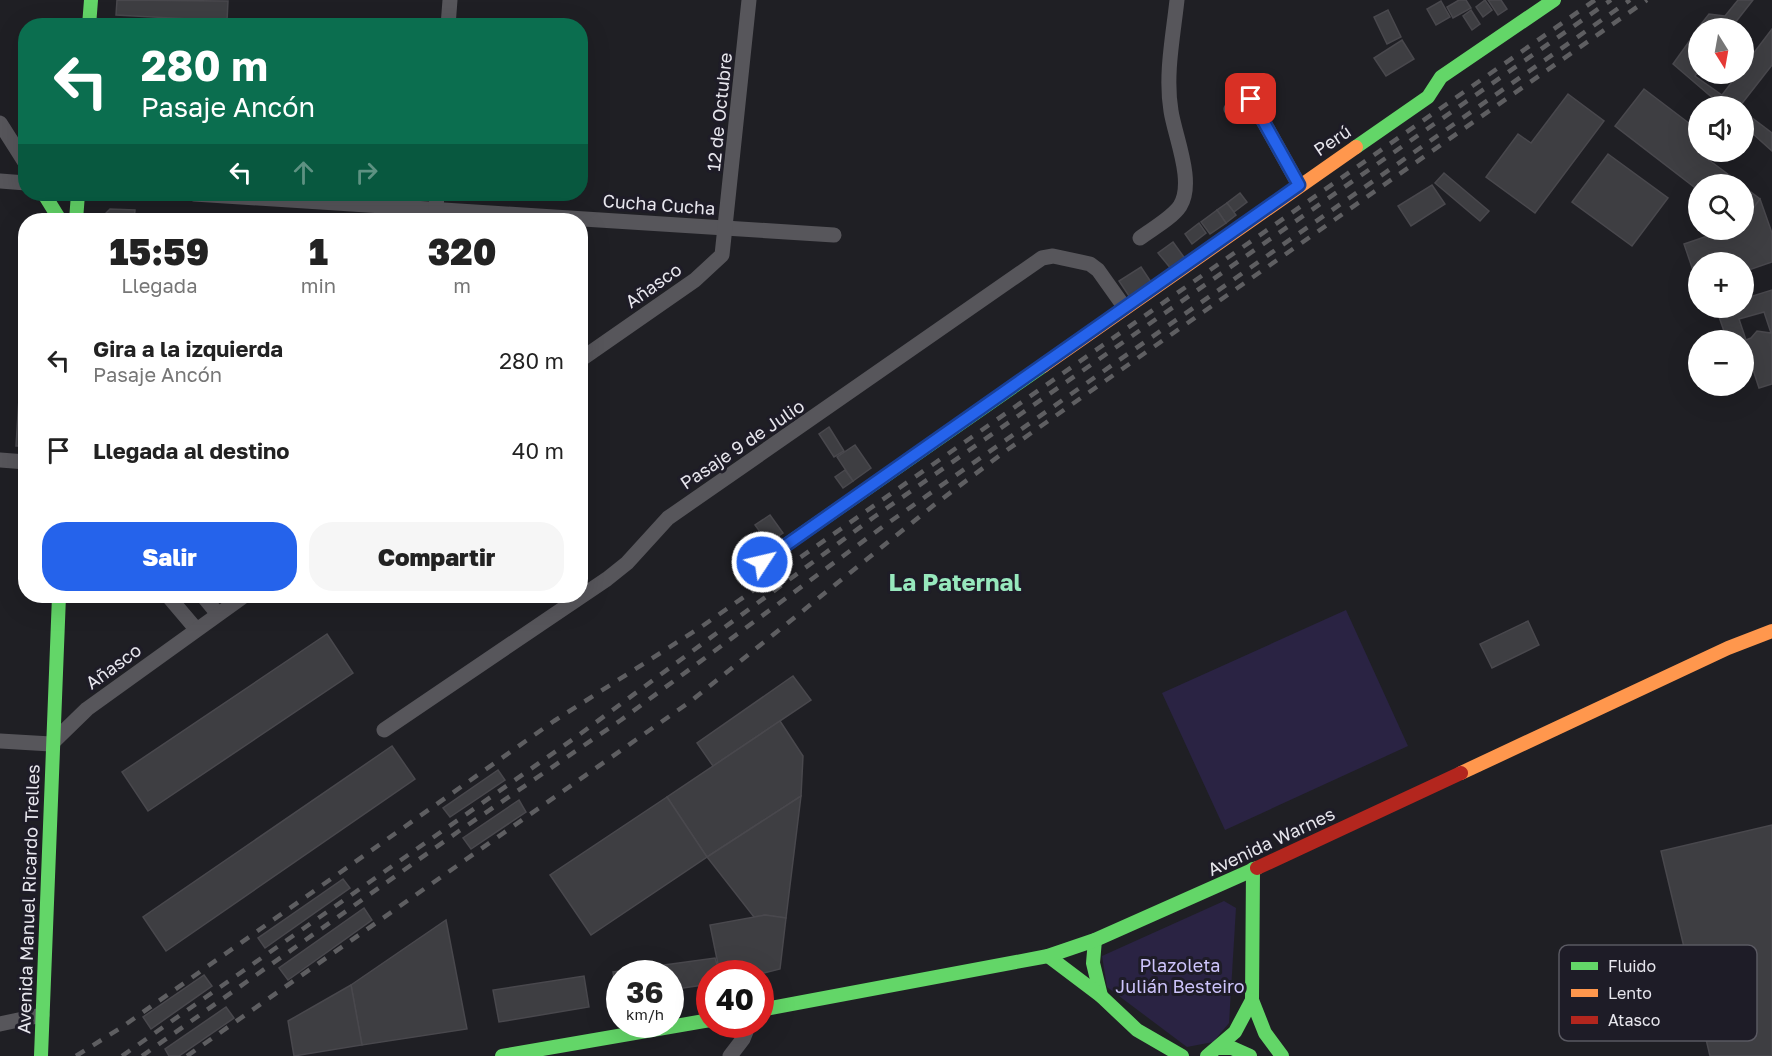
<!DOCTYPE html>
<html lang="es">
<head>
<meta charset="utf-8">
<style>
  body { margin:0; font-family:"Golos Text",sans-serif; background:#f6f6f6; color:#222; height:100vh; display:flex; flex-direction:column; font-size:22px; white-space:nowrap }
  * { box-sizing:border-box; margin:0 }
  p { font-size:20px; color:#767676 }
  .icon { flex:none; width:33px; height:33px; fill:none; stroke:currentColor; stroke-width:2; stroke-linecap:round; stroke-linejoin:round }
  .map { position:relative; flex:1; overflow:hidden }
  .details { position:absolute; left:18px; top:213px; width:570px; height:390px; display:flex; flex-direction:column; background:#fff; border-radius:24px; box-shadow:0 6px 24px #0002 }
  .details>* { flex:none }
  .banner { position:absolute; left:18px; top:18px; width:570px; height:183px; border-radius:24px; box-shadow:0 6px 24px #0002; background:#0b6e4f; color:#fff; overflow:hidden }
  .needle { width:39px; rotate:169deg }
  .tools { position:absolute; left:1688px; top:18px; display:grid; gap:12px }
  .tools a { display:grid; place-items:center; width:66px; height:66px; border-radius:50%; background:#fff; box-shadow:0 6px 24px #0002; font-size:30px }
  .speed { position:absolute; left:606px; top:960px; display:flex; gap:12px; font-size:30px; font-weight:700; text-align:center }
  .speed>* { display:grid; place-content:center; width:78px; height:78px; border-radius:50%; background:#fff; box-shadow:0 6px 24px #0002; line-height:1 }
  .speed small { font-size:15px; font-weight:400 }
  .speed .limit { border:9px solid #d22; background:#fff; color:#111 }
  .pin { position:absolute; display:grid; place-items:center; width:51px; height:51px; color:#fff; margin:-26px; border-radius:12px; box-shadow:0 3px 9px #0006 }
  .me { position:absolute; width:66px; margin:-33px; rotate:55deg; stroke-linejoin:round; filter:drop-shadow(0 0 4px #0008) }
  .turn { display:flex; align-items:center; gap:21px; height:126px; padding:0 24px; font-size:27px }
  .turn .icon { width:78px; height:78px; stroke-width:2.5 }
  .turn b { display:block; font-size:42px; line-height:51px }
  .lanes { display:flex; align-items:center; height:57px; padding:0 24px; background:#0003; justify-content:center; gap:30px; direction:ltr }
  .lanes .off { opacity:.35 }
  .eta { display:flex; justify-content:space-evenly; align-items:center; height:102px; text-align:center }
  .eta b { font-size:36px; font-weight:800; line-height:42px }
  .action { display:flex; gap:12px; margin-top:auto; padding:12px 24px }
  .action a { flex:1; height:69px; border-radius:24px; background:#2563eb; color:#fff; font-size:24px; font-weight:800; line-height:69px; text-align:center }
  .action a+a { background:#f6f6f6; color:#222 }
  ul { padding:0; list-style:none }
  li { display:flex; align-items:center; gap:18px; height:90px; padding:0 24px }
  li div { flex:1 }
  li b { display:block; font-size:22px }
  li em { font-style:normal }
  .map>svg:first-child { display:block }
</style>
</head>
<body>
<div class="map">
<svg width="1772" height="1056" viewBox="0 0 1772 1056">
  <rect width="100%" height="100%" fill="#1f1f24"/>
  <g fill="#2a2343">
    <path d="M1346,610L1408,746L1225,830L1162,693Z"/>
    <path d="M1224,901L1236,908L1229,1023L1213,1042L1187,1047L1107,987L1102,956Z"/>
  </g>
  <g fill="#3e3e42" stroke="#49484d" stroke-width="1.5" fill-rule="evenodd">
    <path d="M117,0L228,1L227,21L116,15Z"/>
    <path d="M1459,0H1466L1471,8L1453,18L1447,7Z"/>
    <path d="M1485,0L1492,10L1483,17L1476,7Z"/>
    <path d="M1488,0H1501L1507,9L1498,15Z"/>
    <path d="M1738,0H1753L1731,28H1698L1709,14L1725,16Z"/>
    <path d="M1441,1L1450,17L1436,25L1427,9Z"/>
    <path d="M1388,10L1401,37L1387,44L1374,17Z"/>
    <path d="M1471,10L1480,24L1472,30L1463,16Z"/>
    <path d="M1698,29V72L1695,76L1722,95L1738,74H1743V67L1772,29V65L1740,106H1722L1673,64Z"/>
    <path d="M1402,40L1414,59L1386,76L1374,58Z"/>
    <path d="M1644,89L1698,130V152H1703L1701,154L1741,184H1698V190L1615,126Z"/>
    <path d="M1568,94L1604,121L1535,213L1486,177L1518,134L1531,143Z"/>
    <path d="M1743,111L1772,133V151L1743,125Z"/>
    <path d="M1608,154L1668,198L1632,246L1572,202Z"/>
    <path d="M1444,173L1489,211L1480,221L1435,183Z"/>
    <path d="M1432,185L1445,204L1411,226L1398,206Z"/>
    <path d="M1743,186L1760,199L1743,222Z"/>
    <path d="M1240,193L1247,202L1234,212L1227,203Z"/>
    <path d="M1760,199L1772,233V262L1743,272V262H1698V285L1684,244L1725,230H1743V222Z"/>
    <path d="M1227,203L1236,215L1226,223L1217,210Z"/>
    <path d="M110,209L135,210L134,220H104L105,214Z"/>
    <path d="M1217,210L1226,223L1210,234L1201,222Z"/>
    <path d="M1199,223L1206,233L1192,244L1185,234Z"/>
    <path d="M1173,242L1186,260L1172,270L1158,253Z"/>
    <path d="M1141,267L1153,285L1131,299L1119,281Z"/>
    <path d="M1772,290V384L1759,388L1746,348L1743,349V340H1727L1716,308H1743V299ZM1764,312L1771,333L1757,331L1751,338L1746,340L1739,319Z"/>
    <path d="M19,398L26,399V446H16Z"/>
    <path d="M829,427L844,451L834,457L819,434Z"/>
    <path d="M855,445L871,468L853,481L837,457Z"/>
    <path d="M845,470L853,481L843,488L835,477Z"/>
    <path d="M770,515L783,533L768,543L755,525Z"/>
    <path d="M1528,621L1539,645L1492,668L1480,644Z"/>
    <path d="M327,634L353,673L148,811L122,772Z"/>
    <path d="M793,676L811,700L713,766L697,743Z"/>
    <path d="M780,721L803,756L801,796L707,857L667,797Z"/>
    <path d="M392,746L415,779L166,951L143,917Z"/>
    <path d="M498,770L505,780L450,817L443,808Z"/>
    <path d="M801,796L786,918L765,915L754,917L707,857Z"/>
    <path d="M667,797L707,857L591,935L550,875Z"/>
    <path d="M519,800L526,812L471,849L463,838Z"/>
    <path d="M1772,825V1056H1710L1661,851Z"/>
    <path d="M343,879L350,888L265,948L258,938Z"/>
    <path d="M364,908L372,920L288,980L279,968Z"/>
    <path d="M765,915L786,918L780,969L760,974H720L710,925Z"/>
    <path d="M446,920L467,1029L362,1045L351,985Z"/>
    <path d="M715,958L720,974H710V984L670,990V974H620V999H617L613,972Z"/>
    <path d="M204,975L212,986L151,1029L143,1017Z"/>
    <path d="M584,976L589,1007L499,1022L493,990Z"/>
    <path d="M351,985L362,1045L294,1056L288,1021Z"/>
    <path d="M226,1007L234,1018L179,1056H169L165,1049Z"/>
  </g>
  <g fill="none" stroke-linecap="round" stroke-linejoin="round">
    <g stroke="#57565b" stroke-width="15">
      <path d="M448,26L450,0"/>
      <path d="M1231,109L1251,99L1299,185"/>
      <path d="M0,123L26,164"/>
      <path d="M0,181L26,183"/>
      <path d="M194,194L834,235"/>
      <path d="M437,194L436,209L441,220"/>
      <path d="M1140,238C1152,229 1172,218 1180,206C1195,182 1175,137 1171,111C1165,75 1173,37 1177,0"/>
      <path d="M580,360L695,280L722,255L749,0"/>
      <path d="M0,460L26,462"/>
      <path d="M168,596L196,629"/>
      <path d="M203,596L217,613"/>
      <path d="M384,730L607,579L627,563L668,518L1042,258L1053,256L1090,264L1098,270L1125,308"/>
      <path d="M0,741L51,744L87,709L244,596"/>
      <path d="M0,1024L42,1015"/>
      <path d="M730,1056L743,1039L749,1024"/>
    </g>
    <g stroke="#63d668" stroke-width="14">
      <path d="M89,26L91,0"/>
      <path d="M1356,147L1428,97L1441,77L1554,0"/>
      <path d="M44,194L60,220"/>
      <path d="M76,220L78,194"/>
      <path d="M743,575L1043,366"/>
      <path d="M1253,869L1252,1000L1265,1033L1282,1056"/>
      <path d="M1095,940L1093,963L1101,996"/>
      <path d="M1048,956L1101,996L1137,1030L1182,1056"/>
      <path d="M760,1010L1048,956L1095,940L1257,868"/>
      <path d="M1219,1048H1232L1250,1056"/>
      <path d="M41,1056L59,596"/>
      <path d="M502,1056L710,1020"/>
      <path d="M1207,1056L1235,1032L1252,1000"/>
    </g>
    <g stroke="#ff974d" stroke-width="14">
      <path d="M1043,366L1356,147"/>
      <path d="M1461,773L1728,648L1772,631"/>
    </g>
    <path stroke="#b3261e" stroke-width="14" d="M1257,868L1461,773"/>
    <g stroke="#5e5e61" stroke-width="4.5" stroke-dasharray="10 10" stroke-linecap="butt">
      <path d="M76,1056L122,1027L554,721L701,627L1595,0"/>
      <path d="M122,1056L576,737L874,517L1611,0"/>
      <path d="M142,1056L459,831L621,720L881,528L1630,0"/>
      <path d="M187,1056L691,701L934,505L1007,450L1647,0"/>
    </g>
  </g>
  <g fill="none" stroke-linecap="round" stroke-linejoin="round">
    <defs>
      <path id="route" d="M762,562L1299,185L1251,99"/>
    </defs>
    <use href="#route" stroke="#184099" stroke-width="15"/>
    <use href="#route" stroke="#2563eb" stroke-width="10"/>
  </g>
  <g text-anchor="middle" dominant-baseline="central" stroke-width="6" stroke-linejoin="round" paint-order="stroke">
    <g font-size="18" fill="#e7e6ed" stroke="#1e1c27">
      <text transform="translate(719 112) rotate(-84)">12 de Octubre</text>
      <text transform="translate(1332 140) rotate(-34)">Perú</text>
      <text transform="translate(659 204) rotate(4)">Cucha Cucha</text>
      <text transform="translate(653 285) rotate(-35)">Añasco</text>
      <text transform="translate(742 444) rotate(-34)">Pasaje 9 de Julio</text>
      <text transform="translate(113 666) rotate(-36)">Añasco</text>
      <text transform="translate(1271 841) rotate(-25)">Avenida Warnes</text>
      <text transform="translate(28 899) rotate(-88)">Avenida Manuel Ricardo Trelles</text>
    </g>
    <g font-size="18" fill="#cdc4fb" stroke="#1e1c27">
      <text x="1180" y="965">Plazoleta<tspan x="1180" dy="21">Julián Besteiro</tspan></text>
    </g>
    <g font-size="24" font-weight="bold" fill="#97e8bd" stroke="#1e1c27">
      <text x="955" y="581">La Paternal</text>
    </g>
  </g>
  <rect x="1559" y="945" width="198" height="96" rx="9" fill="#1e1c27" stroke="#5a5962" stroke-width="1.5"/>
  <rect x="1571" y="962" width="27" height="8" fill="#63d668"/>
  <rect x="1571" y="989" width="27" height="8" fill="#ff974d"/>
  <rect x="1571" y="1016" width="27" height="8" fill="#b3261e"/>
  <g font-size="16" fill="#e7e6ed">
    <text x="1608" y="972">Fluido</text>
    <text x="1608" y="999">Lento</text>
    <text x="1608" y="1026">Atasco</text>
  </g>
</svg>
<div class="tools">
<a><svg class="needle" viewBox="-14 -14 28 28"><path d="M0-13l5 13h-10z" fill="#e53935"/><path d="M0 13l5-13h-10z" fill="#767676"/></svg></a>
<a><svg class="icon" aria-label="sound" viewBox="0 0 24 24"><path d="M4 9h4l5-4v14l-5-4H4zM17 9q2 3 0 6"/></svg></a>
<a><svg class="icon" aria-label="search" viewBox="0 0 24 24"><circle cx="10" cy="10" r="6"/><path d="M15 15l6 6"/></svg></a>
<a>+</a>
<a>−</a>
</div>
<div class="speed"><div>36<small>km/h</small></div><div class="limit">40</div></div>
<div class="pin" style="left:1251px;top:99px;background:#d93025"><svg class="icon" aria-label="arrive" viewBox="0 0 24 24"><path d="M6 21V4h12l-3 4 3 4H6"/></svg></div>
<svg class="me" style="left:762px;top:562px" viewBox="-20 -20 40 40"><circle r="17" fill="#2563eb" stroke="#fff" stroke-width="3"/><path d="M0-11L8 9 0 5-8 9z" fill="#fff"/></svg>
<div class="banner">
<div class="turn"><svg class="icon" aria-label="left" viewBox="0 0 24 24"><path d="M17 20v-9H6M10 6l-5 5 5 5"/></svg><div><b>280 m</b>Pasaje Ancón</div></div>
<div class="lanes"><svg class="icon" aria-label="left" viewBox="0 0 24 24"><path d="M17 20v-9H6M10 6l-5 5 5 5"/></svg><svg class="icon off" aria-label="ahead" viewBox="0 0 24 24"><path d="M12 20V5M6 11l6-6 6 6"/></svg><svg class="icon off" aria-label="right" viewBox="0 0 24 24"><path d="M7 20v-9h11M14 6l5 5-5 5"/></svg></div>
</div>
<section class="details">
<div class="eta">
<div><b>15:59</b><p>Llegada</p></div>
<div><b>1</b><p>min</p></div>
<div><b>320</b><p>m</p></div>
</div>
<ul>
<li><svg class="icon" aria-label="left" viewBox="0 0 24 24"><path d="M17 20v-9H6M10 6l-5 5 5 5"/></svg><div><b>Gira a la izquierda</b><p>Pasaje Ancón</p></div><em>280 m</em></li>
<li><svg class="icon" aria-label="arrive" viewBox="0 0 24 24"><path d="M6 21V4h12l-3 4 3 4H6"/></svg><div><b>Llegada al destino</b></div><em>40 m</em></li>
</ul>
<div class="action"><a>Salir</a><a>Compartir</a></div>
</section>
</div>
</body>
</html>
